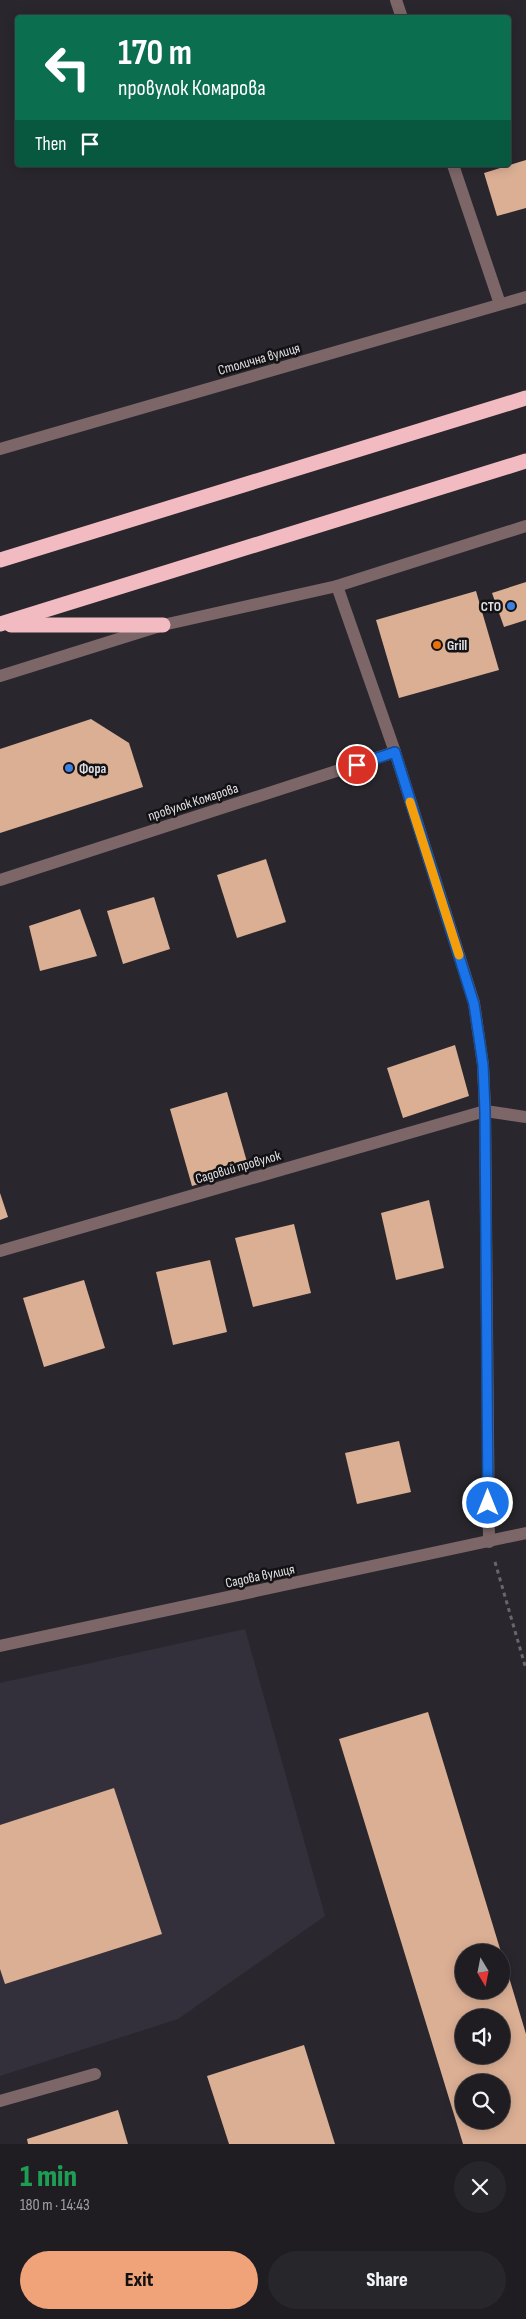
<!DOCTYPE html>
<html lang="en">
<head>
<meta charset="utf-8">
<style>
  body { margin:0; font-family:"Sofia Sans Condensed",sans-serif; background:#27262a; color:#f1f3f6; height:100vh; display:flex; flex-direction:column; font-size:19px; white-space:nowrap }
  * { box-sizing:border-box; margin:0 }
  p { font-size:16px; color:#a1a2a5 }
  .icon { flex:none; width:28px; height:28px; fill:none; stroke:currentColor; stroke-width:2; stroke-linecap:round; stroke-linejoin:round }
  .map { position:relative; height:2144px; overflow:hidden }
  .side { display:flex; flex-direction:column; background:#1f1d22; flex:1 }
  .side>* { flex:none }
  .banner { position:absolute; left:15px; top:15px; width:496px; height:152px; border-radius:5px; box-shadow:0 2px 12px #0003,0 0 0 1px #3c3b40; background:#0b6e4f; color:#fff; overflow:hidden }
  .needle { width:32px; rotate:170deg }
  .tools { position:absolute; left:455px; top:1944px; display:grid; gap:10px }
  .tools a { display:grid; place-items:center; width:55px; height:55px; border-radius:50%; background:#1f1d22; box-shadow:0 2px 12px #0003,0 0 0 1px #3c3b40; font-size:25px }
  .pin { position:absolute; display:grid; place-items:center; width:42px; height:42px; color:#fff; margin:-21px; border:2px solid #fff; border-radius:50%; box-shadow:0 1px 5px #0007 }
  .me { position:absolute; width:55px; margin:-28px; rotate:0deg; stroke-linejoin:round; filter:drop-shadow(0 0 4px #0008) }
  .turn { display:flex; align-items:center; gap:18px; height:105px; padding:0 20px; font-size:22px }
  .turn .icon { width:65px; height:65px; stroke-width:2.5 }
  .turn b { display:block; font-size:35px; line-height:42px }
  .then { display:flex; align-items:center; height:48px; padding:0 20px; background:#0003; gap:10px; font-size:19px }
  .round { display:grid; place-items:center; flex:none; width:52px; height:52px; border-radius:26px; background:#27262a }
  .head { display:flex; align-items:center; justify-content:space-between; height:85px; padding:0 20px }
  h1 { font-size:30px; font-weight:800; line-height:38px; color:#1e9e55 }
  .button { display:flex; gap:10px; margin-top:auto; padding:10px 20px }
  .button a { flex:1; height:58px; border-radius:30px; background:#f0a279; color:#111; font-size:20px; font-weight:800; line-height:58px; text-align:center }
  .button a+a { background:#27262a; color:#f1f3f6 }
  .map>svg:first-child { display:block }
</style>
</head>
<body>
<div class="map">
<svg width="526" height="2144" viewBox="0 0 526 2144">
  <rect width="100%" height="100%" fill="#29272d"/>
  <path fill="#34303b" d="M245,1629L325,1916L178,2019L0,2076V1683Z"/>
  <g fill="#dbaf94" fill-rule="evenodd">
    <path d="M526,160V208L497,216L484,173Z"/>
    <path d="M526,582V620L504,627L492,593Z"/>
    <path d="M476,591L499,670L399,698L376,620Z"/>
    <path d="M91,719L129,743L143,787L0,833V749Z"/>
    <path d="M266,859L286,922L237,938L217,875Z"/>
    <path d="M154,897L170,949L123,964L107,911Z"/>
    <path d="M80,909L97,956L40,971L29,926Z"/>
    <path d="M455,1045L469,1096L403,1118L387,1068Z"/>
    <path d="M227,1092L249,1169L192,1186L170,1109Z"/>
    <path d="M0,1193L8,1217L0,1220Z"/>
    <path d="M429,1200L444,1268L396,1280L381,1213Z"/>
    <path d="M294,1224L311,1293L253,1307L235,1238Z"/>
    <path d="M210,1260L227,1332L173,1345L156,1272Z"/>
    <path d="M84,1280L105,1348L44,1367L23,1298Z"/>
    <path d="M399,1441L411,1492L357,1504L345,1453Z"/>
    <path d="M428,1712L501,1952H464V1990H501L502,1954L526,2034V2144H463L339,1739ZM464,2018H501V2055H464ZM464,2082H501V2120H464Z"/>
    <path d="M114,1788L162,1934L5,1984L0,1969V1825Z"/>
    <path d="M304,2045L335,2144H229L207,2076Z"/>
    <path d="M118,2110L128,2144H28L27,2139Z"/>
  </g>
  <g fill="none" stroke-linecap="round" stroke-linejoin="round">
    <path stroke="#68666c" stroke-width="3" stroke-dasharray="4 4" stroke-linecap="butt" d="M495,1562L526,1669"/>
    <g stroke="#7c6668" stroke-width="12">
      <path d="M396,0L402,18"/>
      <path d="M453,165L500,304"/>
      <path d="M0,449L526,297"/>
      <path d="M337,586L526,526"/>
      <path d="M0,676L163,625L337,586L395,752L474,1003L483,1065L485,1111L489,1542"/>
      <path d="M0,880L395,752"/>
      <path d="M0,1251L485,1111L526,1117"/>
      <path d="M0,1646L526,1533"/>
      <path d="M0,2101L95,2074"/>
    </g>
    <g stroke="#f2bbc1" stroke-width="15">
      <path d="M0,560L526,398"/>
      <path d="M0,624L526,461"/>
      <path d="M11,625H163"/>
    </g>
  </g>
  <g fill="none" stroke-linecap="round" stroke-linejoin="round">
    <defs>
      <path id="route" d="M357,765L395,752L474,1004L483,1065L485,1111L488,1503"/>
    </defs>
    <use href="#route" stroke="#114b97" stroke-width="12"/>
    <use href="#route" stroke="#1a73e8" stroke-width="9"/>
    <path stroke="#f59e0b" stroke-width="9" d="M410,802L459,955"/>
  </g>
  <g fill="#3f7fe0" stroke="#121113" stroke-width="2">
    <circle cx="511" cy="606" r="5"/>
    <circle cx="69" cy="768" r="5"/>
  </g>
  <circle fill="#e8710a" stroke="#121113" stroke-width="2" cx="437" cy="645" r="5"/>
  <g text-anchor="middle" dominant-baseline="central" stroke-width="5" stroke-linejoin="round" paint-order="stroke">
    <g font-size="14" fill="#e1dfe3" stroke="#121113">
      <text transform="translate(259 359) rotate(-16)">Столична вулиця</text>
      <text transform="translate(193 802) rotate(-18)">провулок Комарова</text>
      <text transform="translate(238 1167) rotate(-16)">Садовий провулок</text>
      <text transform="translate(260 1576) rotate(-12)">Садова вулиця</text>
    </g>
    <g font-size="14" font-weight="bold" fill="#e1dfe3" stroke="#121113" text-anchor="start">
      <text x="501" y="606" text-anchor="end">СТО</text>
      <text x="447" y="645">Grill</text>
      <text x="79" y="768">Фора</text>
    </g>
  </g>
</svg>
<div class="tools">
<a><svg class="needle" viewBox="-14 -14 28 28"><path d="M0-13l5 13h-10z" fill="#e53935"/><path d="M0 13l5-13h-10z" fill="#a1a2a5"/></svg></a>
<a><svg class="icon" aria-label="sound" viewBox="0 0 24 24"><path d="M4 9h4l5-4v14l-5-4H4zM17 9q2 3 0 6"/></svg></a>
<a><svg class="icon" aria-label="search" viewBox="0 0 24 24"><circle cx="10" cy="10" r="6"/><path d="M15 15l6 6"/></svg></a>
</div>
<div class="pin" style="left:357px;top:765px;background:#d93025"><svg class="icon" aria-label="arrive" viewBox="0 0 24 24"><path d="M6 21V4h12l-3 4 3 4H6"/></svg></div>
<svg class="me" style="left:488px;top:1503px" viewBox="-20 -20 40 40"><circle r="17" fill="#1a73e8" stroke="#fff" stroke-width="3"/><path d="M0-11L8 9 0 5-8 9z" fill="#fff"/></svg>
<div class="banner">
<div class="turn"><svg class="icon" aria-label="left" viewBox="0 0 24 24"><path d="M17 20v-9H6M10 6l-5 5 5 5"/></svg><div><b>170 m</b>провулок Комарова</div></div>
<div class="then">Then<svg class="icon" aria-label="arrive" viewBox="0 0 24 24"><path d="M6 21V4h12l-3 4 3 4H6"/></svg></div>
</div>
</div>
<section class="side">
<div class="head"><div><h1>1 min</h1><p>180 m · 14:43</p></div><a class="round"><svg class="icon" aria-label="close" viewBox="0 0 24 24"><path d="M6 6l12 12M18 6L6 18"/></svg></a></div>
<div class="button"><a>Exit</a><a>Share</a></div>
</section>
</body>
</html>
